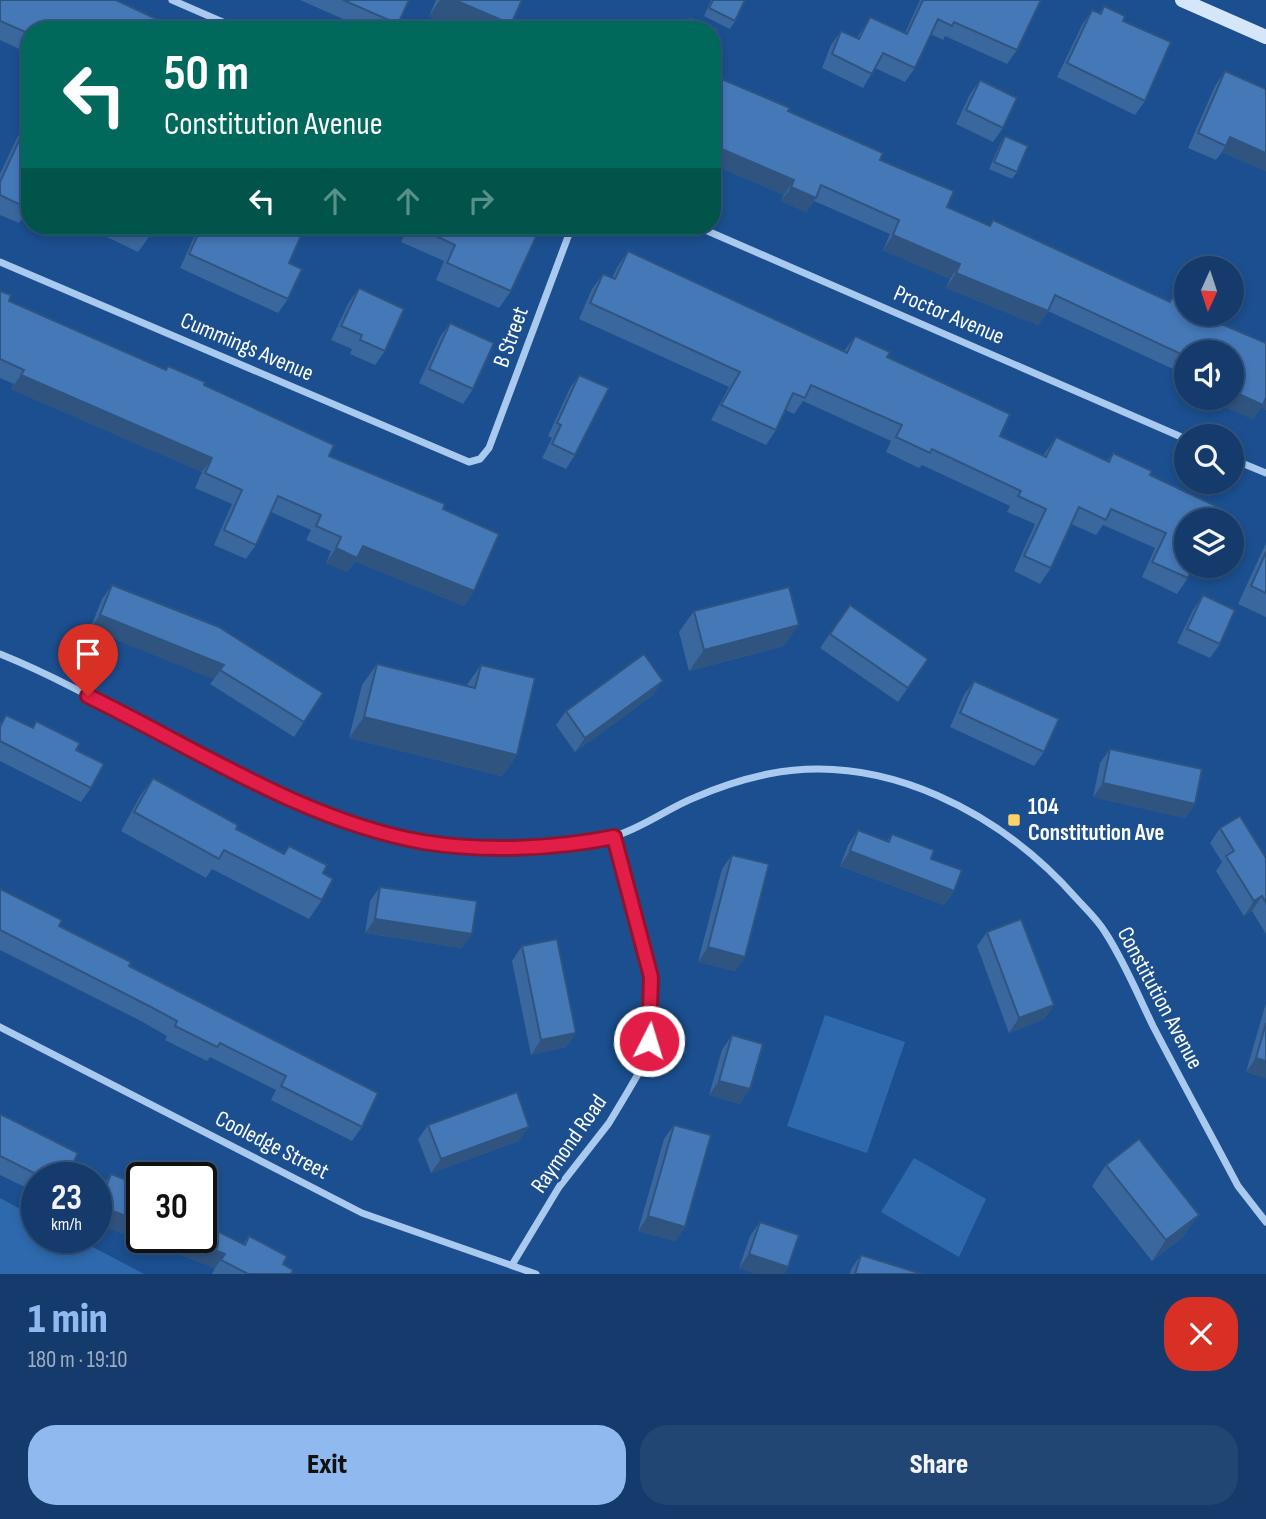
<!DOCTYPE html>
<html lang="en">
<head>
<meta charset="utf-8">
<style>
  body { margin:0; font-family:"Sofia Sans Condensed",sans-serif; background:#214673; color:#f1f3f6; height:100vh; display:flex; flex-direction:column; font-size:26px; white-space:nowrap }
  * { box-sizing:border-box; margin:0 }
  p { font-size:23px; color:#9dadc1 }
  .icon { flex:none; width:38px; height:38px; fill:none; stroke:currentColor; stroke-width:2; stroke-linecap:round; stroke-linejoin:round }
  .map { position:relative; height:1274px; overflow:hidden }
  .side { display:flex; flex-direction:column; background:#143b6b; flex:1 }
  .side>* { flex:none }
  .top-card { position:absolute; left:21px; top:21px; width:700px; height:214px; border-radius:28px; box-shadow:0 4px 10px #0003,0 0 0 2px #33557e; background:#00695c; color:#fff; overflow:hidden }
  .needle { width:46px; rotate:183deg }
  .fabs { position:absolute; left:1174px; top:256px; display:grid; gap:14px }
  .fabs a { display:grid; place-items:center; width:70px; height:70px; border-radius:50%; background:#143b6b; box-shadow:0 4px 10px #0003,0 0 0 2px #33557e; font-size:35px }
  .speed { position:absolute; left:21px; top:1162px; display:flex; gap:14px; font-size:35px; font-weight:700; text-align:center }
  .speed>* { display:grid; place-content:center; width:91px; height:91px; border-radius:50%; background:#143b6b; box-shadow:0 4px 10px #0003,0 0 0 2px #33557e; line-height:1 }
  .speed small { font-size:18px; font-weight:400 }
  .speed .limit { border:4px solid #111; border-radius:10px; background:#fff; color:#111 }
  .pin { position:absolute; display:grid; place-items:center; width:60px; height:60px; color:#fff; margin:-72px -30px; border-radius:50% 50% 50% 0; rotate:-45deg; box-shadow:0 0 7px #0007 }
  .pin .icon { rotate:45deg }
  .me { position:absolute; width:77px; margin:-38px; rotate:5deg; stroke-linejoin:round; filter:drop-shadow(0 0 5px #0008) }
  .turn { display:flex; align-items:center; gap:24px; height:147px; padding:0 28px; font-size:32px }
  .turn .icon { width:91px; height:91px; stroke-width:2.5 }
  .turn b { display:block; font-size:49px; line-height:60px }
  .lanes { display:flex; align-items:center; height:66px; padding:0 28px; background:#0003; justify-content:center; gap:35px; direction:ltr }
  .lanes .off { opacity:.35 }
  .round { display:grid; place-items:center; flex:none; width:74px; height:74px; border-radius:28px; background:#214673 }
  .headline { display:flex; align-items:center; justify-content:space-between; height:119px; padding:0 28px }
  h1 { font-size:42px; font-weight:800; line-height:52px; color:#90b9f0 }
  .cta { display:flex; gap:14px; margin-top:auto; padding:14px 28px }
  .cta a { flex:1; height:80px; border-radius:28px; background:#90b9f0; color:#111; font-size:28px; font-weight:800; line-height:80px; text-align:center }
  .cta a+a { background:#214673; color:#f1f3f6 }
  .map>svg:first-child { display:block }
</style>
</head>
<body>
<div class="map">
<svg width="1266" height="1274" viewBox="0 0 1266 1274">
  <rect width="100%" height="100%" fill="#1b4f8f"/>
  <g fill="#2e69ad">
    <path d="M825,1015L905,1042L867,1153L787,1126Z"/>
    <path d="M914,1158L986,1199L959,1257L881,1212Z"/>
    <path d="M0,1198L37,1218V1237H74L144,1274H0Z"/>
  </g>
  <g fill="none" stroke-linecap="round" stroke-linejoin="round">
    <g stroke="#a9c9ee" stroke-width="7">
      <path d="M172,0L241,30"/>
      <path d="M696,226L1186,439"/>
      <path d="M0,262L469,462L480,459L489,448L572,226"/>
      <path d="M1232,459L1266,473"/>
      <path d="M0,654C142,711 304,836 457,846C503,848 571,850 615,836C644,827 668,808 696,797C719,787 744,779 768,774C884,751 1001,813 1076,898C1086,909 1098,920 1105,932C1124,961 1138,995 1153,1026C1181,1080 1210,1133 1238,1186L1266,1222"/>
      <path d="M0,1027L362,1213L536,1274"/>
      <path d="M512,1265L559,1187L609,1123L627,1093L641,1069L649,1041L651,977L614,837"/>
    </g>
    <path stroke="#d6e6fa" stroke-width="14" d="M1182,0L1266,37"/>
  </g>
  <g fill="#3a679d">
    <path d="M0,0L30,30V54L0,40Z"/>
    <path d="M300,0H409L398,24L394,30H368Z"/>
    <path d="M436,0H522L511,24L507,30H461L429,16Z"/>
    <path d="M711,0H745L735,21L730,29L704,16Z"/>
    <path d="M920,0H1041L1017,50L1007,64L945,36L943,40L931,34L915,68L905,82L875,68L863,88L822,68L831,45L841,31L857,38L870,17L905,33Z"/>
    <path d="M1104,6L1123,21L1145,101L1135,115L1057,77L1082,25L1092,10L1099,14Z"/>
    <path d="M1225,71L1266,89V171L1222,152L1216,160L1188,148L1215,86Z"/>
    <path d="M712,75L790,108L788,111L883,153L880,160L954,191L947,207L989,226L993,220L1169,301L1173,296L1186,302V313H1201L1200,315L1266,343V410L1261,407L1253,419L1216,403L1219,397H1232V352H1186V364L1178,361L1173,369L1048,311L1038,325L946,288L950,279L883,250L890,234L814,201L806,212L781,201L784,195L712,164Z"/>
    <path d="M980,80L1003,128L993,142L956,124L970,94Z"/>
    <path d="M27,123L30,124V214L26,213L19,223L0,215V174L17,138Z"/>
    <path d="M1005,136L1017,172L1012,179L989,169L1000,144Z"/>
    <path d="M56,226H154L149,237L138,252L86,227L79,236Z"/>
    <path d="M199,226H297L289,263L288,299L278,313L180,268Z"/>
    <path d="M395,226H541L511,291L499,308L436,280L444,261L401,242L406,231Z"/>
    <path d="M628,251L844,351L855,336L887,357L1000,436L1043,456L1056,437L1107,461L1113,453L1150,475L1188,578L1177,594L1142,577L1155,548L1103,525L1096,535L1071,524L1051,568L1040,584L1014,571L1035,524L1007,512L1010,506L922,465L919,468L886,452L891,441L803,401L794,414L786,410L776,430L766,445L711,420L729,387L579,319L592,289L603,274L612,278L618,266Z"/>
    <path d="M359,288L385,351L375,365L350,354L352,349L331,340L349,302Z"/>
    <path d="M0,291L9,301L165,369L168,366L329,456L443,509L474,591L464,606L355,561L347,572L326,563L331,551L306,540L311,530L271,512L256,545L246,559L214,545L232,504L195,488L202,472L11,389L14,384L0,378Z"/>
    <path d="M450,323L473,389L463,404L419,383L440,337Z"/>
    <path d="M579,375L575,455L566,469L542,458L552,438L548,436L570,388Z"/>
    <path d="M1266,543V617L1238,604Z"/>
    <path d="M112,585L304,722L294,737L210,684L214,679L90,629L102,599Z"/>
    <path d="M1203,595L1220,644L1210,658L1177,643L1193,610Z"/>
    <path d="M850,605L928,659L898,702L820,648Z"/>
    <path d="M694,611L784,646L689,671L679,632Z"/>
    <path d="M377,664L466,686L481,665L517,755L502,776L349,738L362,685Z"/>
    <path d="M974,681L1044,752L1034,766L950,727L964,695Z"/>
    <path d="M653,695L575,752L556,725L566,711Z"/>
    <path d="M6,715L32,727L36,721L76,750L91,788L81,802L0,761V724Z"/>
    <path d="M1110,749L1195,804L1185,818L1093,797L1100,763Z"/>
    <path d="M153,778L236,829L284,853L289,846L322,900L309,919L212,869L206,878L121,831L140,796Z"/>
    <path d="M1220,828L1266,858V934L1252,911L1244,916L1216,871L1222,862L1210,843Z"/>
    <path d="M858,830L887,841L892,834L954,891L944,905L840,866L848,845Z"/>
    <path d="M732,855L745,957L735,971L698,962L722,869Z"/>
    <path d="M380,887L462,948L365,933L370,901Z"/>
    <path d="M0,889L59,926L129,966L362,1127L352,1141L271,1100L276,1090L210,1057L207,1061L165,1040L167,1036L141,1021L0,950Z"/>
    <path d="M987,932L1054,1005L1044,1019L1009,1033L977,946Z"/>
    <path d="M522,946L576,1033L566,1047L531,1055L512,961Z"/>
    <path d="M1266,1003V1078L1246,1072Z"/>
    <path d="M732,1035L740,1104L709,1095L722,1050Z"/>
    <path d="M0,1114L66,1178H37V1193L0,1175Z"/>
    <path d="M428,1125L519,1141L431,1173L418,1139Z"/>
    <path d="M674,1125L685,1227L675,1241L638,1231L664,1139Z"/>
    <path d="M1106,1165L1184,1236L1152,1261L1092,1186Z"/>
    <path d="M111,1174L142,1237L243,1244L249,1236L283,1264L291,1274H212L215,1268L96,1223V1201L101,1189Z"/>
    <path d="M760,1222L788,1267L784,1274H756L739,1268L750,1236Z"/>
    <path d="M861,1255L922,1274H850L851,1269Z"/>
  </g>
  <g fill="#305480">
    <path d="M440,0H455L511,24L507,30H461L429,16Z"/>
    <path d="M1230,137L1266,153V171L1222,152Z"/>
    <path d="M712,145L794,180L784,195L712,164Z"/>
    <path d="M791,187L816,198L806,212L781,201Z"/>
    <path d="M893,235L960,264L950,279L883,250Z"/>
    <path d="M956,273L1048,311L1038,325L946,288Z"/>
    <path d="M21,375L212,458L202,472L11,389Z"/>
    <path d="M1232,391L1266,396V410L1261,407L1253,419L1216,403L1220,397H1232Z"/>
    <path d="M363,546L474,591L464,606L355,561L347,572L326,563L336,548Z"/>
    <path d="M100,615L224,665L214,679L90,629Z"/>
    <path d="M799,625L784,646L689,671L704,650Z"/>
    <path d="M663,681L653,695L575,752L585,738Z"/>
    <path d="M364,717L517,755L502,776L349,738Z"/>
    <path d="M1103,783L1195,804L1185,818L1093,797Z"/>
    <path d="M850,851L954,891L944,905L840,866Z"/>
    <path d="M1262,896L1252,911L1244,916L1254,901Z"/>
    <path d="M375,919L472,934L462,948L365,933Z"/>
    <path d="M708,947L745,957L735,971L698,962Z"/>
    <path d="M1054,1005L1044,1019L1009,1033L1019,1018Z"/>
    <path d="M576,1033L566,1047L531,1055L541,1040Z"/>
    <path d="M1256,1058L1266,1061V1078L1246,1072Z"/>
    <path d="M719,1081L750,1089L740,1104L709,1095Z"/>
    <path d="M529,1127L519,1141L431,1173L441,1159Z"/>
    <path d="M99,1206L142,1222V1237H181L225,1254L215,1268L96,1223V1210Z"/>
    <path d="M1199,1215L1184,1236L1152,1261L1166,1240Z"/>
    <path d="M648,1216L685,1227L675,1241L638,1231Z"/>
    <path d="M749,1254L788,1267L784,1274H756L739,1268Z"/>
  </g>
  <g fill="#4478b7" stroke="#305480" stroke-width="2">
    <path d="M0,0H116L180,30H30V34L0,21Z"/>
    <path d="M343,0H409L398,24Z"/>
    <path d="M455,0H522L511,24Z"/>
    <path d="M713,0H745L735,21L709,8Z"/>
    <path d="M923,0H1041L1017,50L954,22L952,26L938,19L915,68L883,53L872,74L832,54L841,31L859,39L870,17L907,34Z"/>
    <path d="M1104,6L1125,16L1123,21L1171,42L1145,101L1067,63L1092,10L1101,14Z"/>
    <path d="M690,18L717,29L712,40V30H685Z"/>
    <path d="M540,24L553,30H538Z"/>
    <path d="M1225,71L1266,89V153L1230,137L1226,146L1198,133Z"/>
    <path d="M712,75L790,108L788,111L883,153L880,160L954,191L947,207L990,226L993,220L1170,302L1173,296L1186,302V313H1201L1200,315L1266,343V398L1263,405L1232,391V375L1235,367L1232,366V352H1200L1187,346L1183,355L1055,295L1048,311L956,273L960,264L893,235L899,220L821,185L816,198L791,187L794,180L712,145Z"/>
    <path d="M980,80L1017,98L1003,128L966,110Z"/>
    <path d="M27,123L30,124L29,209L0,195V182Z"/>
    <path d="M1005,136L1028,146L1017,172L994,162Z"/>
    <path d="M124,226H154L149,237Z"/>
    <path d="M202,226H297L304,229L289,263L302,269L288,299L189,254Z"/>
    <path d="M415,226H541L511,291L447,263L455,245Z"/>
    <path d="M628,251L847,353L855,336L890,352L887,357L1010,414L1000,436L1046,457L1056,437L1109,462L1113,453L1152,471L1150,475L1220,508L1215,520H1186V565H1194L1188,578L1152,562L1166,533L1111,509L1106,520L1079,507L1051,568L1024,556L1046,509L1018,496L1021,491L932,449L930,453L896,437L902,425L811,385L805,398L793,393L776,430L721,405L740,372L590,303L603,274L615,279Z"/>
    <path d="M359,288L404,309L385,351L360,340L362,335L341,326Z"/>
    <path d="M0,291L11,295L9,301L166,370L168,366L205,382L204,385L334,445L329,456L445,504L443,509L499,534L474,591L363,546L357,558L336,548L341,537L316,526L321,515L278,496L256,545L224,530L242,490L205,473L212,458L21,375L24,370L0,359Z"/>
    <path d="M450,323L494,343L473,389L429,369Z"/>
    <path d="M579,375L609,388L575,455L552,444L561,425L557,423Z"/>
    <path d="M1266,552V593L1251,586Z"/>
    <path d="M112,585L219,627L323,693L304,722L220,670L224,665L100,615Z"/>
    <path d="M789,587L799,625L704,650L694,611Z"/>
    <path d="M1203,595L1235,610L1220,644L1187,629Z"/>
    <path d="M850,605L928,659L908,688L830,634Z"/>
    <path d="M644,654L663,681L585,738L566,711Z"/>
    <path d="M377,664L475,688L481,665L535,678L517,755L364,717Z"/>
    <path d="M974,681L1059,719L1044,752L960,713Z"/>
    <path d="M6,715L33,728L36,721L80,743L76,750L104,764L91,788L0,741V727Z"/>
    <path d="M1110,749L1202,769L1195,804L1103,783Z"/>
    <path d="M153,778L238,825L236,829L284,854L289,846L327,865L323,873L333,879L322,900L224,850L219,859L134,812Z"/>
    <path d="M1240,816L1266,858V903L1262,896L1254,901L1226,856L1234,851L1220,828Z"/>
    <path d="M858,830L889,842L892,834L934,850L931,859L962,870L954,891L850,851Z"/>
    <path d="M732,855L769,864L745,957L708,947Z"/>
    <path d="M380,887L477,901L472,934L375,919Z"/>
    <path d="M0,889L62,920L59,926L131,962L129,966L378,1093L362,1127L281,1086L286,1076L220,1043L217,1047L175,1026L177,1021L151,1007L0,930Z"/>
    <path d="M1021,919L1054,1005L1019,1018L987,932Z"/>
    <path d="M557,939L576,1033L541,1040L522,946Z"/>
    <path d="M1266,1023V1061L1256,1058Z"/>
    <path d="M732,1035L763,1044L750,1089L719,1081Z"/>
    <path d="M517,1092L529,1127L441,1159L428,1125Z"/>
    <path d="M0,1114L78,1153L66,1178H44L0,1156Z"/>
    <path d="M674,1125L711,1135L685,1227L648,1216Z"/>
    <path d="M1139,1139L1199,1215L1166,1240L1106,1165Z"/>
    <path d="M111,1174L142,1186V1222L99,1206Z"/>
    <path d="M760,1222L799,1235L788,1267L749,1254Z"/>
    <path d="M201,1223L245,1245L249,1236L287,1256L283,1264L293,1270L291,1274H248L221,1260L225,1254L181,1237H201Z"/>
    <path d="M861,1255L922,1274H855Z"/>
  </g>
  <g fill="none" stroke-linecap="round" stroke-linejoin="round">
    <defs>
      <path id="route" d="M88,696C195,748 304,821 423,842C484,852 554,849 614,837L651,977L649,1041"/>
    </defs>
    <use href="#route" stroke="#92132f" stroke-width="18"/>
    <use href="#route" stroke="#e11d48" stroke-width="12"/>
  </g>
  <rect fill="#ffd166" stroke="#1b4f8f" stroke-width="2.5" x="1007" y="813" width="14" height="14" rx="3.5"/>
  <g text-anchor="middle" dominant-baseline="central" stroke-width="6" stroke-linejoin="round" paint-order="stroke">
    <g font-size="23" fill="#fff" stroke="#1b4f8f">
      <text transform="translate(949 315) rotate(23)">Proctor Avenue</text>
      <text transform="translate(511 337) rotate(-70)">B Street</text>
      <text transform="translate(247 347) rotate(23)">Cummings Avenue</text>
      <text transform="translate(1160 998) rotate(62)">Constitution Avenue</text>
      <text transform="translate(569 1144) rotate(-55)">Raymond Road</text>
      <text transform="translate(272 1145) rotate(27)">Cooledge Street</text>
    </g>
    <g font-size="23" font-weight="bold" fill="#fff" stroke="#1b4f8f" text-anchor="start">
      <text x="1028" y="807">104<tspan x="1028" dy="26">Constitution Ave</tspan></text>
    </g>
  </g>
</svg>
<div class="fabs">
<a><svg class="needle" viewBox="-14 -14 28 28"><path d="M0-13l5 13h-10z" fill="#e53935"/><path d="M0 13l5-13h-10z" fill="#9dadc1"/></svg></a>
<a><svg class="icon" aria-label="sound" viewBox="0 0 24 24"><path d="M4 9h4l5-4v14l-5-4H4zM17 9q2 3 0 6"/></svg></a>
<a><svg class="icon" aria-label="search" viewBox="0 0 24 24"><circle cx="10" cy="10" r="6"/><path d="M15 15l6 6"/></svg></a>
<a><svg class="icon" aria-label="layers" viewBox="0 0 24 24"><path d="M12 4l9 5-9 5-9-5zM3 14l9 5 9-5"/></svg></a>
</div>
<div class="speed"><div>23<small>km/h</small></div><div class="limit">30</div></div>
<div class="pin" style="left:88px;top:696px;background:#d93025"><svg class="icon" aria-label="arrive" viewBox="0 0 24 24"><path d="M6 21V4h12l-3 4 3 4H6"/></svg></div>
<svg class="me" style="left:649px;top:1041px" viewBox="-20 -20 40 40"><circle r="17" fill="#e11d48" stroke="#fff" stroke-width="3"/><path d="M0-11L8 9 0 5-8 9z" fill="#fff"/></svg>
<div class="top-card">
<div class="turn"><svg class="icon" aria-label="left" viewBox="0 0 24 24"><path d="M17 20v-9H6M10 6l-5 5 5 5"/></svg><div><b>50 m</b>Constitution Avenue</div></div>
<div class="lanes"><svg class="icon" aria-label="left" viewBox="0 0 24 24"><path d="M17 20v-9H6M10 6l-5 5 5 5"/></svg><svg class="icon off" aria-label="ahead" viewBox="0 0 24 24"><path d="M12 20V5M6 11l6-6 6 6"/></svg><svg class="icon off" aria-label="ahead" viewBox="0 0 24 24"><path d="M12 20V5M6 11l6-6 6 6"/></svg><svg class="icon off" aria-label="right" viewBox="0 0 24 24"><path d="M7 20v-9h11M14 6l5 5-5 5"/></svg></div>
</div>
</div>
<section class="side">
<div class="headline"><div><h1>1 min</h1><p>180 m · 19:10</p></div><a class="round" style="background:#d93025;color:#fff"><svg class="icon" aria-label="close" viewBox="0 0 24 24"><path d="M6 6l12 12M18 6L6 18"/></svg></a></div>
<div class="cta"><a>Exit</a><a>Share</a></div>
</section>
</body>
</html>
